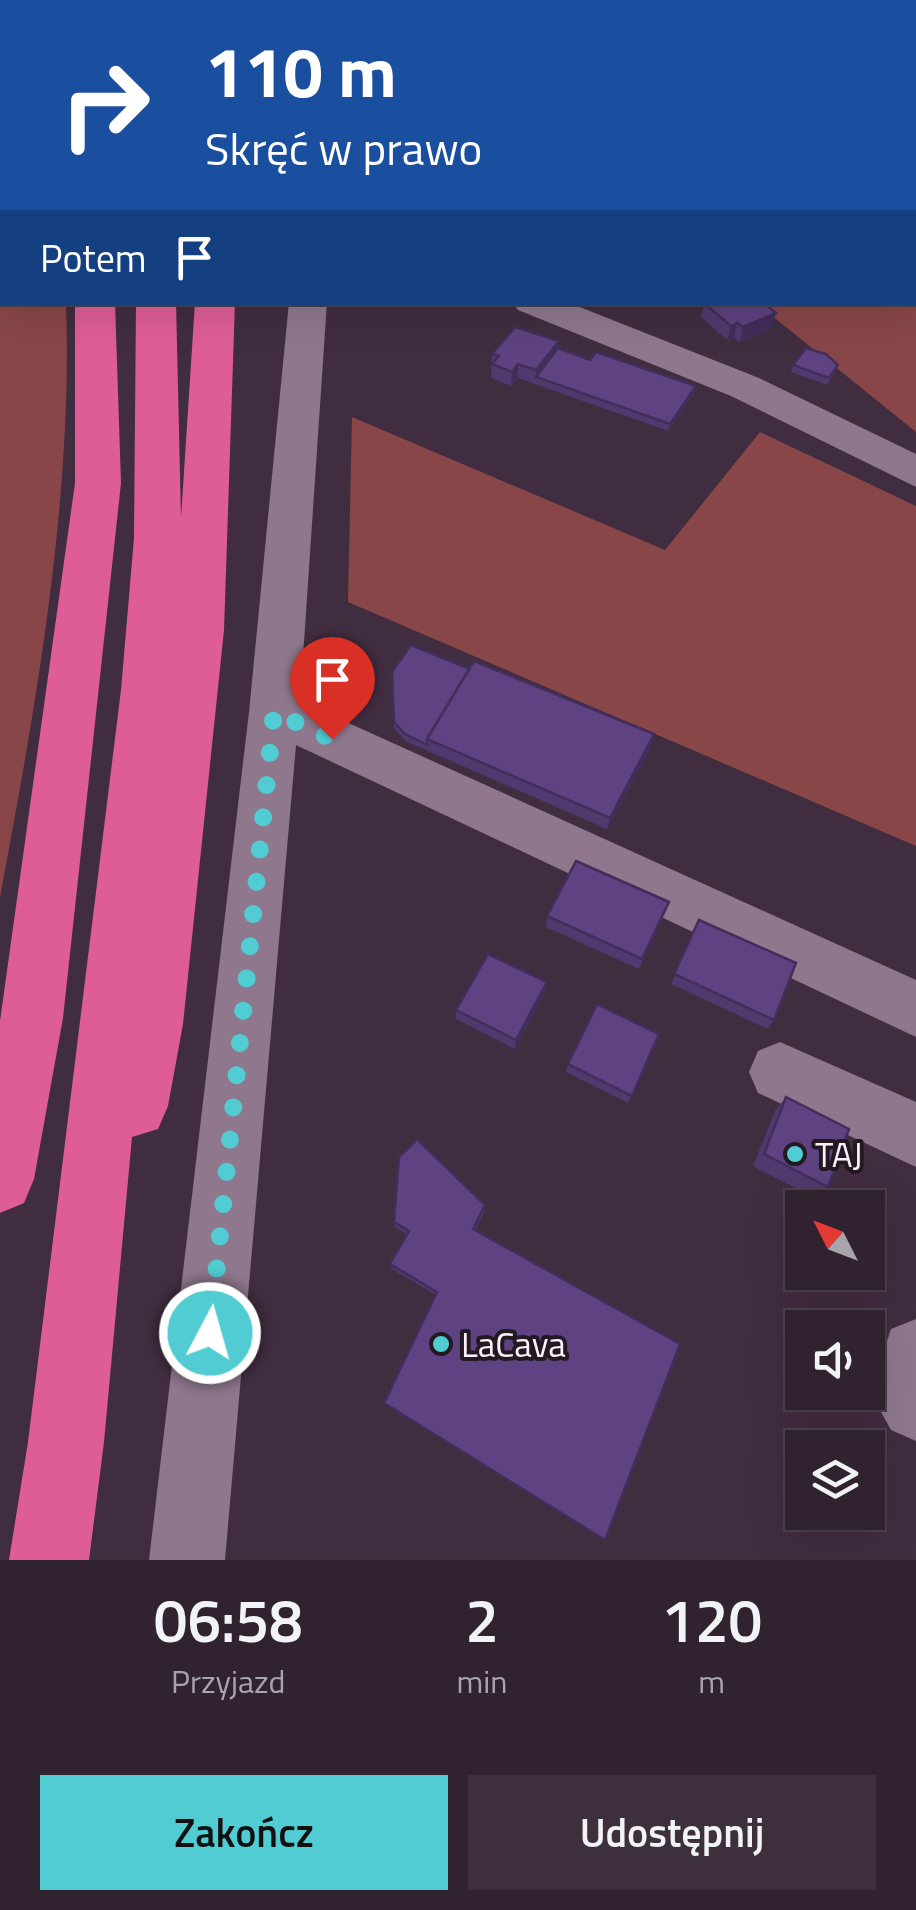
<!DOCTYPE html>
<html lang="pl">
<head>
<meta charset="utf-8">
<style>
  body { margin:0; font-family:"Titillium Web",sans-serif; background:#3d2f3c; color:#f1f3f6; height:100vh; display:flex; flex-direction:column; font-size:38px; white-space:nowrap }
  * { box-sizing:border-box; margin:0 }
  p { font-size:32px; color:#a8a4ab }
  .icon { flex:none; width:55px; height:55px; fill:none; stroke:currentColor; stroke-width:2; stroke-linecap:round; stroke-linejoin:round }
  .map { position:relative; height:1560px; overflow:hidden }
  .side { display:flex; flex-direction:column; background:#312230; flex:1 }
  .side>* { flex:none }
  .hud { position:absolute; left:0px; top:0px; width:918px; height:305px; box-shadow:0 10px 40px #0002,0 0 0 2px #4c3f4c; background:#1a4fa0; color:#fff; overflow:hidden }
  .needle { width:65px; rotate:312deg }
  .tools { position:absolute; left:785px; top:1190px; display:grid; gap:20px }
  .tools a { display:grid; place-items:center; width:100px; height:100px; border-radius:0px; background:#312230; box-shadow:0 10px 40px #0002,0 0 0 2px #4c3f4c; font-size:50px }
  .pin { position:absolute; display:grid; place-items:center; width:85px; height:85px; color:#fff; margin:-102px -42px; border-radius:50% 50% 50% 0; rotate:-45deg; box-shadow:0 0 10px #0007 }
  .pin .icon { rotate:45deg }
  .me { position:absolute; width:110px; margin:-55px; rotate:6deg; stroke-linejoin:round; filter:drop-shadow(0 0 8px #0008) }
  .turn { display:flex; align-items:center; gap:35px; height:210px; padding:0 40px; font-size:45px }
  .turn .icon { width:130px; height:130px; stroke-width:2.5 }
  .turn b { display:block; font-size:70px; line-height:85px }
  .then { display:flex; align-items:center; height:95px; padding:0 40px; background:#0003; gap:20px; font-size:38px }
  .eta { display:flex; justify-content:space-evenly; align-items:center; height:170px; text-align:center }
  .eta b { font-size:60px; font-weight:600; line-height:70px }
  .button { display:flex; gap:20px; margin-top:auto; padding:20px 40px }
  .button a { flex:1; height:115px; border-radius:0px; background:#51ccd2; color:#111; font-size:40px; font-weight:600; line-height:115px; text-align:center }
  .button a+a { background:#3d2f3c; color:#f1f3f6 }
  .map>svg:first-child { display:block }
</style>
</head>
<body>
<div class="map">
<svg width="916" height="1560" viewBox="0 0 916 1560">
  <rect width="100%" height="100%" fill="#412d40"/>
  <g fill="#894648">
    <path d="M916,83V432L756,303L915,302Z"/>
    <path d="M0,286L2,302L66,303C73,499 36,705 0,897Z"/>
    <path d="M352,417L665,550L760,432L916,506V846L348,602Z"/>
  </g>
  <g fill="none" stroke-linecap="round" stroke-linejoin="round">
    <g fill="#8f788e" fill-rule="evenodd">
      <path d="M787,0H822L823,2H788Z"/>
      <rect x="915" y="8" width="1" height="18"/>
      <path d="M289,302H327L300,701L916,980V1037L296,745L225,1560H149L249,712Z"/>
      <path d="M512,302H567L759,378L916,454V487L731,396L518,310Z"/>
      <path d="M780,1042L916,1102V1167L758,1093L749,1072L758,1051Z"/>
      <path d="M916,1319V1441L891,1430L870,1392L891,1329Z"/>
    </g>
    <g fill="#de5d99" fill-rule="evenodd">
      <path d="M24,0H54L55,2H25Z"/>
      <path d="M68,0H98L99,2H69Z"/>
      <path d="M75,302H115L121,483L63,1018L34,1179L24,1203L0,1213V1021L75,483Z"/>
      <path d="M136,302H176L181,518L195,302H235L224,630L183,1024L168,1106L158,1129L132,1137L104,1442L89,1560H9L28,1442L121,690L134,538Z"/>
    </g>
  </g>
  <g fill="#51396f">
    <path d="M704,303L772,328L739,342L734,337L727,340L701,317Z"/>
    <path d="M558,348L590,360L694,393L668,431L518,378L511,386L491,378L492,354Z"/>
    <path d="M793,365H838L835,372L827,385L791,372Z"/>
    <path d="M392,672L651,747L607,829L405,741L394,728Z"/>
    <path d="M669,902L639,969L546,927L547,916Z"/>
    <path d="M699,920L774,1020L768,1029L671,984Z"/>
    <path d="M547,982L545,992L515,1049L456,1019V1010Z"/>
    <path d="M659,1034L628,1103L566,1072L568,1064Z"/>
    <path d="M786,1097L828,1187L815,1198L753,1166L775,1111Z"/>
    <path d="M485,1205L484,1212L475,1230L605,1540L384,1403L436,1295L392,1269L390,1264L407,1234L396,1228L394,1222Z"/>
  </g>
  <g fill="#422e5a">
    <path d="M776,313L772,328L739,342L743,327Z"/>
    <path d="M737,323L734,337L727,340L731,326Z"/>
    <path d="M559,341L558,355L536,377V370Z"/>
    <path d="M518,364V378L511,386L512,372Z"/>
    <path d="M696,386L694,393L668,431L670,424Z"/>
    <path d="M654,734L651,747L607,829L610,818Z"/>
    <path d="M547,982L545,992L515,1049L516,1040Z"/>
  </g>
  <g fill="#5e4281" stroke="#422e5a" stroke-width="2.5">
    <path d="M706,302H762L776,313L743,327L737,323L731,326L704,303Z"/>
    <path d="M515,327L559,341L536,370L518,364L512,372L492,364L499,356L492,354Z"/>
    <path d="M558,348L590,360L596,352L696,386L670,424L536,377Z"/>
    <path d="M806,348L826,354L838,365L829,378L793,365Z"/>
    <path d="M411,645L470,669L427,739V745L405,734L394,722L392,672Z"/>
    <path d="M474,661L654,734L610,818L427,739Z"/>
    <path d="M576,861L669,902L642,959L547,916Z"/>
    <path d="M699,920L796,963L774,1020L674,974Z"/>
    <path d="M488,954L547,982L516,1040L456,1010Z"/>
    <path d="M597,1004L659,1034L632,1096L568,1064Z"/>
    <path d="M786,1097L849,1129L828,1187L764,1154Z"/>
    <path d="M417,1139L485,1205L473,1229L680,1344L605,1540L384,1403L437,1292L390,1264L409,1231L394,1222L399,1157Z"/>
  </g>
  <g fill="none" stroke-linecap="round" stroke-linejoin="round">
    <path stroke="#51ccd2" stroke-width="18" stroke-dasharray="0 32.4" d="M210,1333L274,712L332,739"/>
  </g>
  <g fill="#51ccd2" stroke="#221921" stroke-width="4">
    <circle cx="795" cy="1154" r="10"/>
    <circle cx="441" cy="1344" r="10"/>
  </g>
  <g text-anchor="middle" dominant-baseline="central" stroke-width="8" stroke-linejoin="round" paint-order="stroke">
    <g font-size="35" fill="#fdf0fc" stroke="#221921" text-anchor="start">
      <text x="815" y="1154">TAJ</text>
      <text x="461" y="1344">LaCava</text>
    </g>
  </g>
</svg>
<div class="tools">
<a><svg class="needle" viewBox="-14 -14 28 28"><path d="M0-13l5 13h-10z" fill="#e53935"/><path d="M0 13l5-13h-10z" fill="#a8a4ab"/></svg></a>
<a><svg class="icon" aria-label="sound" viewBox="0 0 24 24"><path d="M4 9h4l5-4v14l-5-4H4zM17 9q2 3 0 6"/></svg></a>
<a><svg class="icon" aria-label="layers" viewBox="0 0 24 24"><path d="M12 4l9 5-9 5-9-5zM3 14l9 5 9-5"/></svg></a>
</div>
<div class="pin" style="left:332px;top:739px;background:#d93025"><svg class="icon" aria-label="arrive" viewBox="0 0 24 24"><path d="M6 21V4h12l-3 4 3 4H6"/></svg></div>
<svg class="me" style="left:210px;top:1333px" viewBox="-20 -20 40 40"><circle r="17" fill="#51ccd2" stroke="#fff" stroke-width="3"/><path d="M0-11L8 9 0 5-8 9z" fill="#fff"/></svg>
<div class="hud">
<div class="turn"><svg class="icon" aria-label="right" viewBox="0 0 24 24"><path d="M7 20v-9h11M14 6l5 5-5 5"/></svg><div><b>110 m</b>Skręć w prawo</div></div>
<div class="then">Potem<svg class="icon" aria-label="arrive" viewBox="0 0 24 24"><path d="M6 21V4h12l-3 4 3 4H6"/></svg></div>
</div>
</div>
<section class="side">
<div class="eta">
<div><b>06:58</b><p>Przyjazd</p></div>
<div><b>2</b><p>min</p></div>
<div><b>120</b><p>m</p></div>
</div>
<div class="button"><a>Zakończ</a><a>Udostępnij</a></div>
</section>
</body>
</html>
